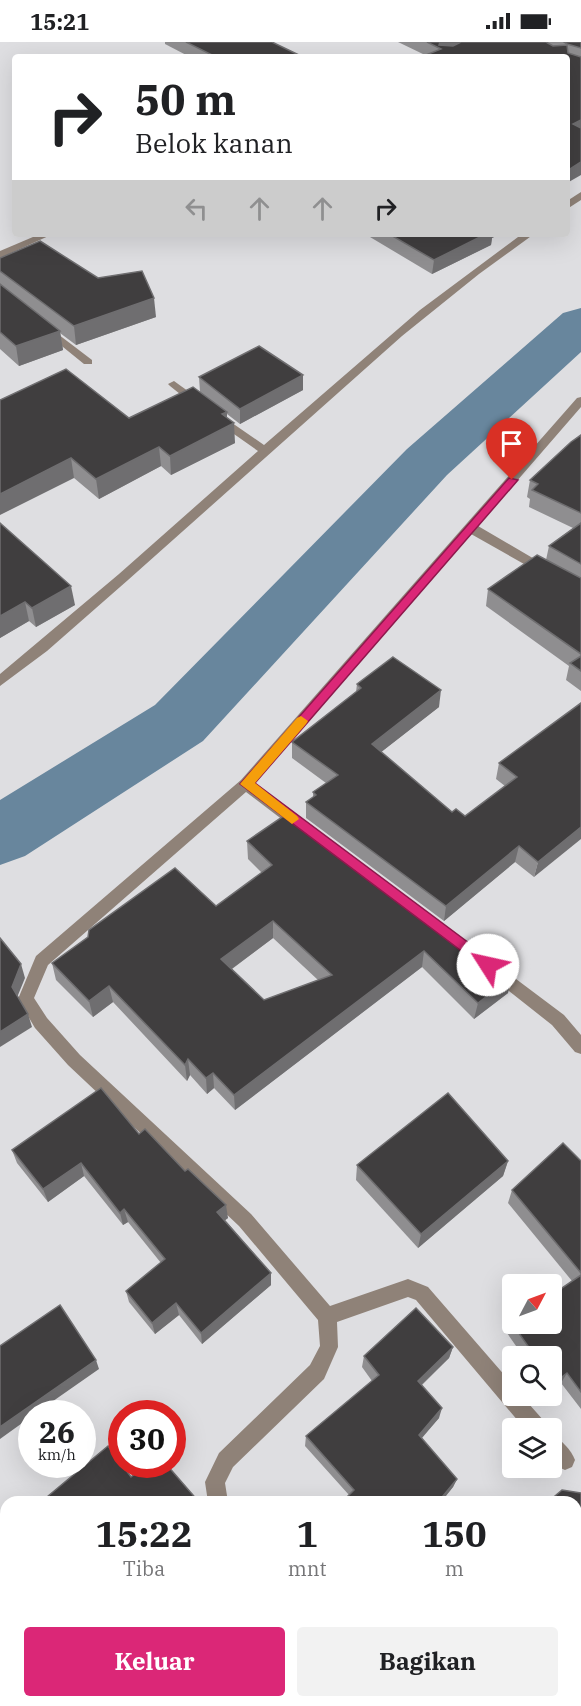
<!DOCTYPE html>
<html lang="id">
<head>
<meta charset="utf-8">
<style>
  body { margin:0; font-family:"IBM Plex Serif",serif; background:#f2f2f2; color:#202124; height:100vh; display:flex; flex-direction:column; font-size:22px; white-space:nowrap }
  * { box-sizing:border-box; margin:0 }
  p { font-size:20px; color:#757577 }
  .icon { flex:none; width:33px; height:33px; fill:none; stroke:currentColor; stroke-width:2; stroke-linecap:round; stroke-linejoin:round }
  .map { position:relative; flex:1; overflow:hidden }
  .details { position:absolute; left:0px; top:1454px; width:582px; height:212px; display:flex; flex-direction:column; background:#fff; border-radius:18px 18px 0 0; box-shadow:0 6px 24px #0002 }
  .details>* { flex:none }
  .guide { position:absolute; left:12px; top:12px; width:558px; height:183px; border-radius:6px; box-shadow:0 6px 24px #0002; background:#fff; color:#202124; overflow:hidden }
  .needle { width:39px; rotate:49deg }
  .fabs { position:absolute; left:502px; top:1232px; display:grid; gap:12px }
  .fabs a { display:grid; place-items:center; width:60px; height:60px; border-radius:6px; background:#fff; box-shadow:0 6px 24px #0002; font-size:30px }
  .speed { position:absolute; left:18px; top:1358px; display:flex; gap:12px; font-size:30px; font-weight:700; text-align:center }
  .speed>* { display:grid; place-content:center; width:78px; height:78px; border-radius:50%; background:#fff; box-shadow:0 6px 24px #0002; line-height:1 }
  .speed small { font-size:15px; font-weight:400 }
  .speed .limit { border:9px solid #d22; background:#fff; color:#111 }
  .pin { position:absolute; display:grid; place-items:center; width:51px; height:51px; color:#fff; margin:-62px -26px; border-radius:50% 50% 50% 0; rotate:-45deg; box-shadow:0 0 6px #0007 }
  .pin .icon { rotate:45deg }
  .me { position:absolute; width:66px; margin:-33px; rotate:305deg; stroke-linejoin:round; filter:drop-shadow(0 0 4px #0008) }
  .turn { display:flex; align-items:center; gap:21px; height:126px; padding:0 24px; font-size:27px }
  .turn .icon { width:78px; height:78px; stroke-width:2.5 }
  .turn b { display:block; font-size:42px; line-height:51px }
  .lanes { display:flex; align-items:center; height:57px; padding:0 24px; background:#0003; justify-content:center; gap:30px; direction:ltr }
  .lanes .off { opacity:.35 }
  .eta { display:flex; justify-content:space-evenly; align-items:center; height:102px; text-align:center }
  .eta b { font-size:36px; font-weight:700; line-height:42px }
  .primary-button { display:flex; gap:12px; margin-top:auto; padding:12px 24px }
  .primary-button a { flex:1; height:69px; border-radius:6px; background:#db2777; color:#fff; font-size:24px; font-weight:700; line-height:69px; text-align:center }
  .primary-button a+a { background:#f2f2f2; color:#202124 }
  .status { display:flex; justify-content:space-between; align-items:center; height:42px; padding:0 30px; background:#fff; direction:ltr }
  .status svg { height:16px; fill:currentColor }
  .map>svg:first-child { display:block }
</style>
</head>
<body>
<div class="status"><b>15:21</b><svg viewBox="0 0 49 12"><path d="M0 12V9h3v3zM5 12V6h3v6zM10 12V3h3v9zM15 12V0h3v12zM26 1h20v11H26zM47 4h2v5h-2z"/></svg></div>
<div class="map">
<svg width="581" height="1664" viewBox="0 0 581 1664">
  <rect width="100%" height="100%" fill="#dedee1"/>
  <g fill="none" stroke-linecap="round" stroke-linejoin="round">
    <path fill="#68869d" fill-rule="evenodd" d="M581,266V310L447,433L203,699L25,814L0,823V758L155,663L407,407L563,271Z"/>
    <g fill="#8f8278" fill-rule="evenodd">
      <path d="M581,150V158L567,167V159Z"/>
      <path d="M40,192H53L0,216V209Z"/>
      <path d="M522,192H534L479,232L402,294L128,538L47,609L0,644V632L119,532L258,409L214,378V374H222L264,403L420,268Z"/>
      <path d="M46,283L92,318V322H84L42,288V284Z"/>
      <path d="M174,339L203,360V364H195L170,344L168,342Z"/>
      <path d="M581,355V365L478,484L548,525V531H540L471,492L255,741L306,780L308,784L306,788H296L246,750L48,923L34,956L47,976L80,1013L251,1172L330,1264L408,1237L428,1245L513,1343V1353H521L544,1379L547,1386H524L416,1258L408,1255L337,1280L338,1305L324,1337L233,1425L225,1441L228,1460H208L205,1440L219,1411L310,1323L320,1304L318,1278L239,1184L68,1023L35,986L18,957L36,914L241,738L577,356Z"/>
      <path d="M496,922L564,973L581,993V1012L575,1010L552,983L490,934L488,929L490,924Z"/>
      <path d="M552,1393C562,1398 571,1408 575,1418L572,1425L565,1428L558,1425L552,1418Z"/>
      <path d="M332,1659H355L357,1664H334Z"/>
    </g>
  </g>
  <g fill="#8f8e90" fill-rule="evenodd">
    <path d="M165,0H272L303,15H190L165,2Z"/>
    <path d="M398,0H581V133L425,13Z"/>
    <path d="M365,192H500L492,196L491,203L432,232Z"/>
    <path d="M0,216L156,275L76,303L60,291L63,308L19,324L0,307Z"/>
    <path d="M303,333V348L240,382L227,372V376L235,401L171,433L161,424L99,457L74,436L0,358L129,376L200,350L199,335Z"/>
    <path d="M581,393V649L566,638L569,624L486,564L488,547L546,518L549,504L573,486L529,465L530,457L527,455L530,438Z"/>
    <path d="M0,481L75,563L36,585L29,579L0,596Z"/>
    <path d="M357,642L439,665L381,710L452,770L465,774L505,744L496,737L499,721L581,661L534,835L515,820L444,879L306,776V760L313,755V750L326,741L292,716V700L356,650Z"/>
    <path d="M247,799L508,951L474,977L422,925L235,1068L214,1046L207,1052L190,1033L187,1039L113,960L93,975L56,938L52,921L216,864L262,831L248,817ZM273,896L318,938L264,958L232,927Z"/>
    <path d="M139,1092L228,1176L225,1178L271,1231V1243L202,1302L179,1273L155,1292L129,1260L126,1249L161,1221L128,1180L123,1183L84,1134L48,1160L17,1121L12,1108Z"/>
    <path d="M508,1119L503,1134L418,1206L356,1138L357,1123Z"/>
    <path d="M581,1119V1367L561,1341L552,1348V1314H523L507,1291L511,1280L572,1239L508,1161L512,1148Z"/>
    <path d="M453,1305L449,1316L422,1343L439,1376L421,1396L457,1437L453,1445L441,1460H342L349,1453L305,1404L306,1394L372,1339L362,1325L364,1314Z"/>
    <path d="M479,1659H576L573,1664H483Z"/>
  </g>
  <g fill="#6f6e70">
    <path d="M440,0H466L441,7L439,6Z"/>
    <path d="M581,78V91L573,82Z"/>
    <path d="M581,120V133L567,141V129Z"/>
    <path d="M486,192H500L492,196L491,203L432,232L434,218Z"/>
    <path d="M154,256L156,275L76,303L74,284Z"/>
    <path d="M60,289L63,308L19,324L16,304Z"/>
    <path d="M303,333V348L240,382V367Z"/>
    <path d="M227,370V385L234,381L235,401L171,433L170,414L222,372Z"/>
    <path d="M159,405L161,424L99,457L96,437Z"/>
    <path d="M71,416L74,436L0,473V452Z"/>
    <path d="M71,544L75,563L36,585L32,566Z"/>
    <path d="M25,560L29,579L0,596V574Z"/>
    <path d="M441,648L439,665L371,718L372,702Z"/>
    <path d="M581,785V797L534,835L538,820Z"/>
    <path d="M519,804L515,820L444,879L446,864Z"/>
    <path d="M273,879V896L222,934L221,917Z"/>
    <path d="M424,909L422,925L235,1068L234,1053Z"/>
    <path d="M21,922L25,936L16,958L12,945Z"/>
    <path d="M512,935L508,951L474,977L478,961Z"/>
    <path d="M109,944L113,960L93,975L89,959Z"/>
    <path d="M28,972L32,985L0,1005V990Z"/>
    <path d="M188,1017L190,1033L187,1039L185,1023Z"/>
    <path d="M213,1031L214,1046L207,1052L206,1036Z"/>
    <path d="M508,1119L503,1134L418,1206L421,1192Z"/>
    <path d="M81,1121L84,1134L48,1160L43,1147Z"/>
    <path d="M226,1163L228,1176L219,1183L217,1170Z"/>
    <path d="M124,1167L128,1180L123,1183L120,1171Z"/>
    <path d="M271,1231V1243L202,1302L201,1291Z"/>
    <path d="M176,1261L179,1273L155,1292L152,1281Z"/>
    <path d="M453,1305L449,1316L415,1349L418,1339Z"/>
    <path d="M96,1318L99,1327L36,1371H32V1374L0,1397V1385Z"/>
    <path d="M567,1331L561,1341L552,1348V1345L554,1341Z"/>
    <path d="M442,1366L439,1376L416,1403L419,1393Z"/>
    <path d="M457,1437L453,1445L441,1460H438Z"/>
    <path d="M96,1659H105L100,1664H91Z"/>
  </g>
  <g fill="#403e3f" stroke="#6f6e70" stroke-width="1.5" fill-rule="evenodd">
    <path d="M186,0H272L303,15H216Z"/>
    <path d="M427,0H440L439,3L453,4L461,0H546L553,4L567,3L568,11L581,15V78L573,82L581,86V120L567,129V15H421L441,7Z"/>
    <path d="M564,0H581V6L567,2Z"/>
    <path d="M389,192H486L434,218Z"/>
    <path d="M40,199L98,236L142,229L154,256L74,284L0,229V216Z"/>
    <path d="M0,242L60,289L16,304L0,290Z"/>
    <path d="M259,304L303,333L240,367L199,335Z"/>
    <path d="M66,327L129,376L193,345L227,370L222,372L234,381L170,414L159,405L96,437L71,416L0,452V358Z"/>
    <path d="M581,393V471L532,448L538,442L530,438L571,400Z"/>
    <path d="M0,481L71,544L32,566L25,560L0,574Z"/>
    <path d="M581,481V522L549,504Z"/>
    <path d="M537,513L581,536V612L488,547Z"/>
    <path d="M581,614V629L570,621Z"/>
    <path d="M393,615L441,648L372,702L452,770L456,767L465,774L517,735L499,721L581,661V785L538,820L519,804L446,864L306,760L316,753L313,750L338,733L292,700L361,646L357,642Z"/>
    <path d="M291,769L512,935L478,961L424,909L234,1053L213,1031L206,1036L188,1017L185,1023L109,944L89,959L52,921L88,895L89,888L175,826L216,864L272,823L247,799ZM273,879L332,933L264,958L221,917Z"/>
    <path d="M0,896L21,922L12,945L28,972L0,990Z"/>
    <path d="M101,1046L139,1092L145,1087L185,1129L188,1127L226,1163L217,1170L271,1231L201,1291L176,1261L152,1281L126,1249L165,1217L124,1167L120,1171L81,1121L43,1147L12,1108Z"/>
    <path d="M448,1051L508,1119L421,1192L357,1123Z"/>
    <path d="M563,1101L581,1119V1231L512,1148Z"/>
    <path d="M581,1233V1350L567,1331L554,1341L552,1338V1314H535L511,1280L513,1279V1281H552V1253Z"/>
    <path d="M60,1263L96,1318L0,1385V1304Z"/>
    <path d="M416,1266L453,1305L418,1339L442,1366L419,1393L457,1437L438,1460H342L354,1448L306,1394L379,1333L364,1314Z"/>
    <path d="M108,1404L131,1435L147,1422H166L199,1460H41Z"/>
    <path d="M562,1448L581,1451V1658L573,1664H491L487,1659H576V1460H548Z"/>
    <path d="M6,1488V1550L0,1540V1493Z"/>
    <path d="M73,1659H96L91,1664H77Z"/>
    <path d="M156,1659H316L319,1664H159Z"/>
  </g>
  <path fill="#db2777" stroke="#8e194d" stroke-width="1.5" d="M509,436L518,438L255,741L493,919L495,923L488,929L240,742Z"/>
  <path fill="#f59e0b" d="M301,674L308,679L306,682L255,741L297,774L299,777L292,782L240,742L297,676Z"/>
</svg>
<div class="fabs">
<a><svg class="needle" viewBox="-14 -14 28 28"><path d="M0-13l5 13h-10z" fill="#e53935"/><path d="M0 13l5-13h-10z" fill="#757577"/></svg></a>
<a><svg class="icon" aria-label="search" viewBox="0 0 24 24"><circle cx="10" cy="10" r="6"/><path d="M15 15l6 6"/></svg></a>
<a><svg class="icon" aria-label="layers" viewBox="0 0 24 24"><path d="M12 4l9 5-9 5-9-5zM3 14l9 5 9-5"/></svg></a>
</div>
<div class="speed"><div>26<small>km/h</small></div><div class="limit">30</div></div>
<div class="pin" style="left:512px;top:438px;background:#d93025"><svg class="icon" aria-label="arrive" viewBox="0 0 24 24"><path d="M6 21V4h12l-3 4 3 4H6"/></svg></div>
<svg class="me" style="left:488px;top:923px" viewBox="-20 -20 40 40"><circle r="19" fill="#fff"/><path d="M0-13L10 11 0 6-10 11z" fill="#db2777"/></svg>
<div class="guide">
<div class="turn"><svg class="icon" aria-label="right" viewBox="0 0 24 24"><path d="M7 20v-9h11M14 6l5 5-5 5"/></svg><div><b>50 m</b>Belok kanan</div></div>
<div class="lanes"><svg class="icon off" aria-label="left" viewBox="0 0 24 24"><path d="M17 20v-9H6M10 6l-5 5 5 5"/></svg><svg class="icon off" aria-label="ahead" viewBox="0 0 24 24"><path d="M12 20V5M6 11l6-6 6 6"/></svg><svg class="icon off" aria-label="ahead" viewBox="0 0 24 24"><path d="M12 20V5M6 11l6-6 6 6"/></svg><svg class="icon" aria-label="right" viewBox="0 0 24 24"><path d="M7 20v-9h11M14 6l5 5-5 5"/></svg></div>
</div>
<section class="details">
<div class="eta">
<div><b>15:22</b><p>Tiba</p></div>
<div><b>1</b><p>mnt</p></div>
<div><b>150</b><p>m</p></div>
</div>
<div class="primary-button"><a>Keluar</a><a>Bagikan</a></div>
</section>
</div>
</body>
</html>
